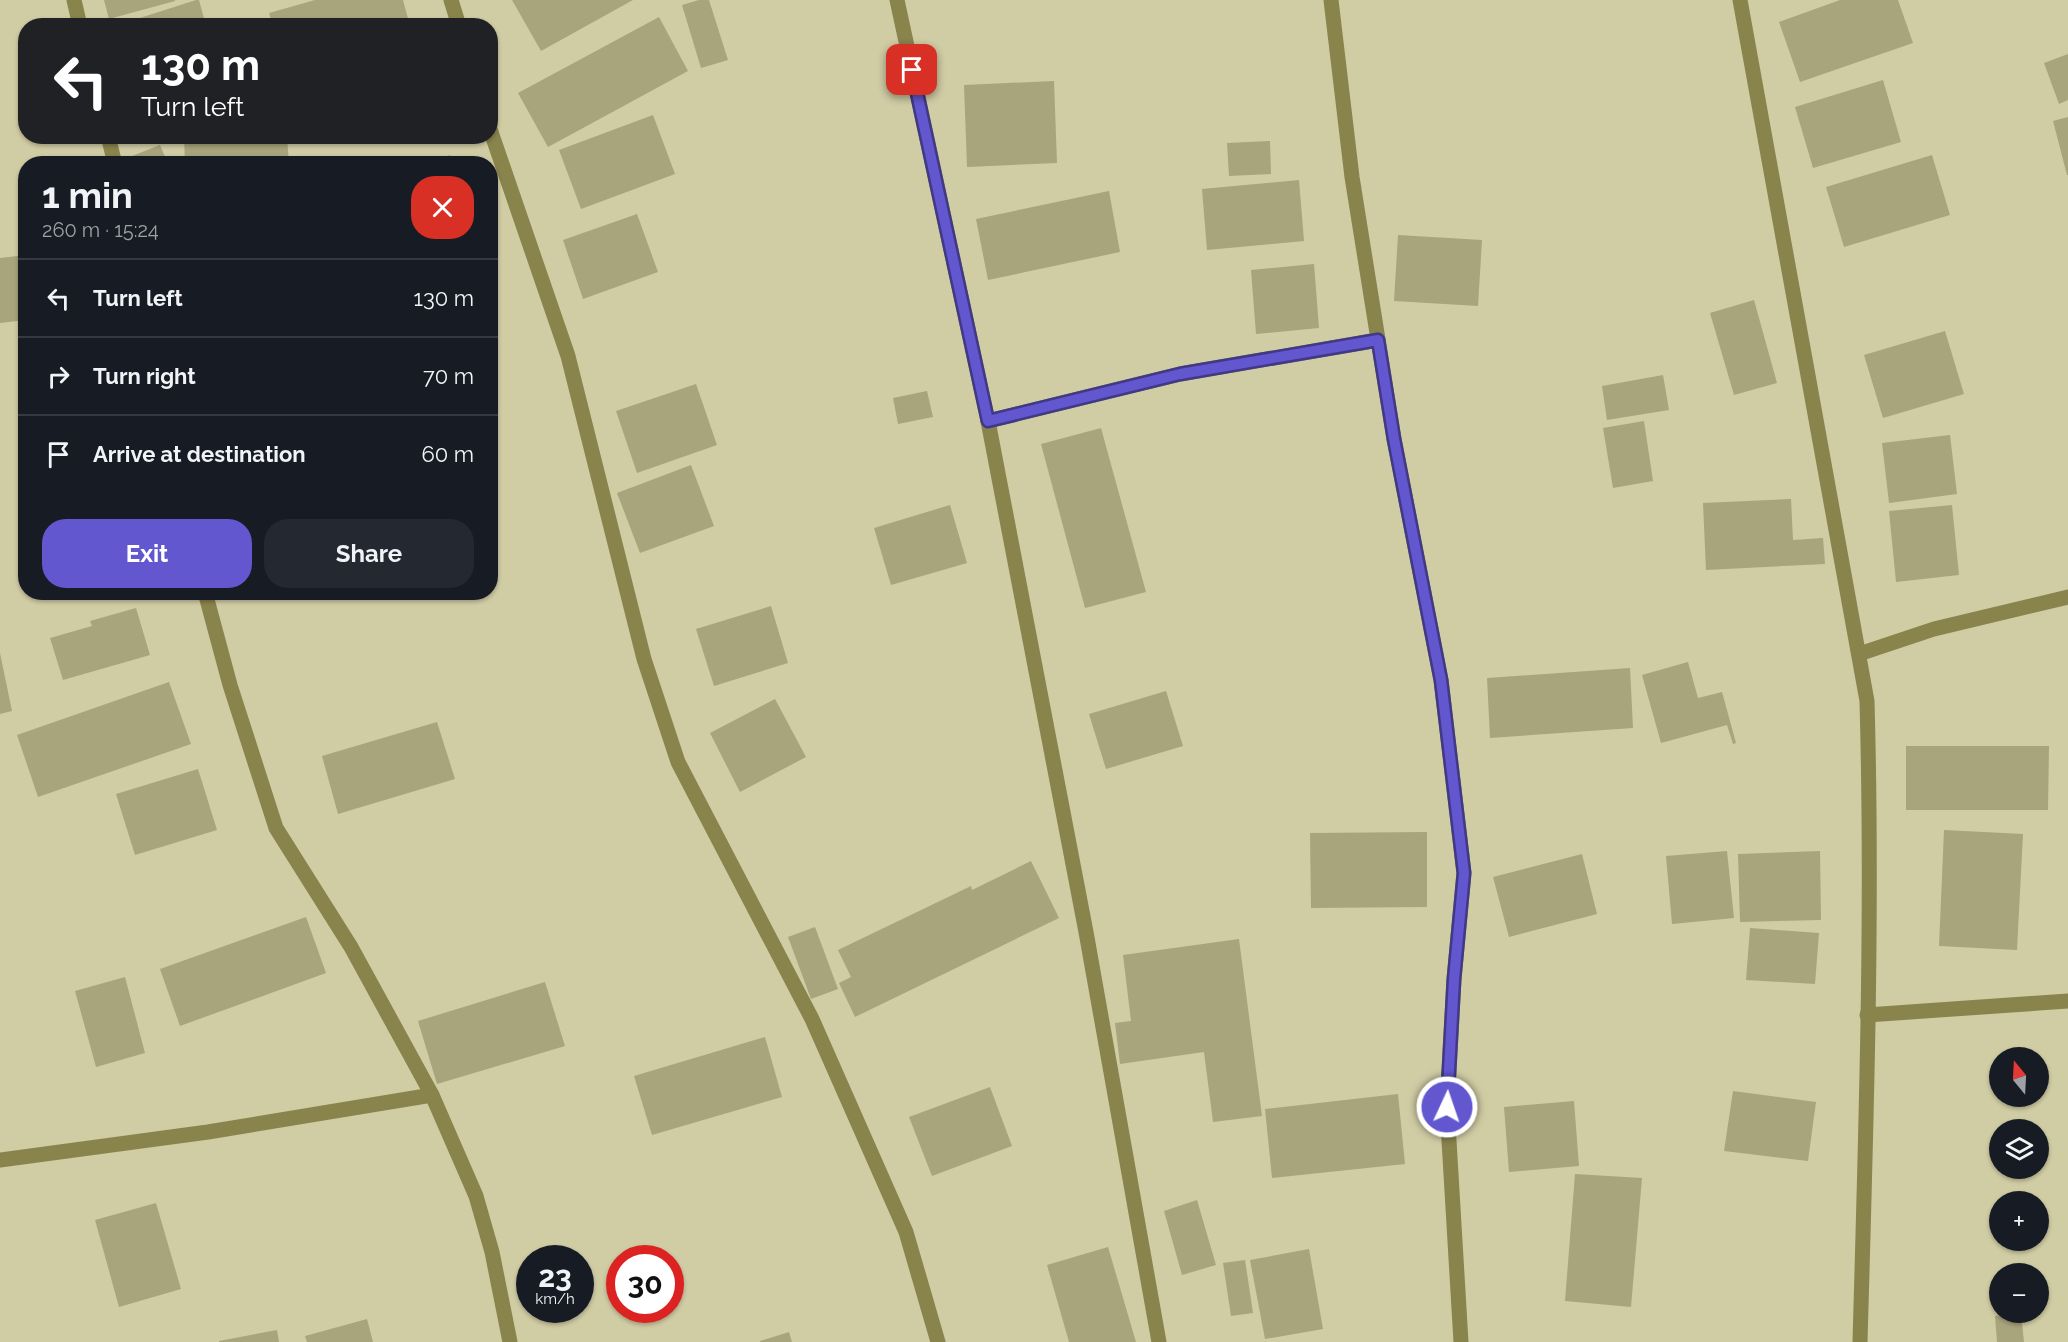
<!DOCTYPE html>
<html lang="en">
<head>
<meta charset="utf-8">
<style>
  body { margin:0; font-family:Raleway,sans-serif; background:#242831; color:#f1f3f6; height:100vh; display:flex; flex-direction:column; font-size:22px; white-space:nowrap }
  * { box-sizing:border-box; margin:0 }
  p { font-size:20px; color:#9ea1a6 }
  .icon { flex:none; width:33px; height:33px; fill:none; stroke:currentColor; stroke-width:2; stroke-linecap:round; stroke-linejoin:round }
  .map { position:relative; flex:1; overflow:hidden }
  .sheet { position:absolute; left:18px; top:156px; width:480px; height:444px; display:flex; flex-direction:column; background:#171b24; border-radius:24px; box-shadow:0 2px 4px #0004 }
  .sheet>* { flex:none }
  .hud { position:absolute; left:18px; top:18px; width:480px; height:126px; border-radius:24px; box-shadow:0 2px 4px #0004; background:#202124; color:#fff; overflow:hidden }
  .needle { width:39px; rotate:342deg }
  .controls { position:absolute; left:1989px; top:1047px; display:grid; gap:12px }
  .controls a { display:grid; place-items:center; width:60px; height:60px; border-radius:50%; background:#171b24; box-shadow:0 2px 4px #0004; font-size:30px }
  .speed { position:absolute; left:516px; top:1245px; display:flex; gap:12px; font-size:30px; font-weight:700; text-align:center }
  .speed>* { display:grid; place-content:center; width:78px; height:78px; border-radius:50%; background:#171b24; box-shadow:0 2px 4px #0004; line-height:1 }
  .speed small { font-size:15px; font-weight:400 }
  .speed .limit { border:9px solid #d22; background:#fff; color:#111 }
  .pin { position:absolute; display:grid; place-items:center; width:51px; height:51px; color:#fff; margin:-26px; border-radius:12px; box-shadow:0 3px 9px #0006 }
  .me { position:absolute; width:66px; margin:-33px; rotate:3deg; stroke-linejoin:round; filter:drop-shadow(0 0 4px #0008) }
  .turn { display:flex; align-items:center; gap:21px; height:126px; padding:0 24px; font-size:27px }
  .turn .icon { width:78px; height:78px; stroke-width:2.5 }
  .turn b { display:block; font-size:42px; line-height:51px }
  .round { display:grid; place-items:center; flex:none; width:63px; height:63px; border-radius:24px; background:#242831 }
  .head { display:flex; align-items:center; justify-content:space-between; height:102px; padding:0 24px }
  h1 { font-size:36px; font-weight:700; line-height:45px }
  .cta { display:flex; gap:12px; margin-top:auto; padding:12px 24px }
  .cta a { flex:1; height:69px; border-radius:24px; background:#6357d0; color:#fff; font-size:24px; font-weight:700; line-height:69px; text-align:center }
  .cta a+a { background:#242831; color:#f1f3f6 }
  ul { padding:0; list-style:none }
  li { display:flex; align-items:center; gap:18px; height:78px; padding:0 24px; border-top:2px solid #363941 }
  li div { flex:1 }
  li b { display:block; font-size:22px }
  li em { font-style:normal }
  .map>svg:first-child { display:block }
</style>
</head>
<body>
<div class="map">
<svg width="2068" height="1342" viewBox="0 0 2068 1342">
  <rect width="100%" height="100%" fill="#d0cca4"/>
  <g fill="#a8a47c">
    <path d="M104,0H175V1L109,19Z"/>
    <path d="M196,0H199L206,26H115Z"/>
    <path d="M315,0H403L410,26H273L269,13Z"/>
    <path d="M512,0H633L541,51Z"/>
    <path d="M699,0H709L728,60L701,68L682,5Z"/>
    <path d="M1840,0H1898L1913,43L1800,82L1779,22Z"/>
    <path d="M659,17L688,71L548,147L518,93Z"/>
    <path d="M2068,54V100L2059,104L2044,63Z"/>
    <path d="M1883,80L1901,142L1813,168L1795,107Z"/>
    <path d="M1054,81L1057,163L967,167L964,85Z"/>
    <path d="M653,115L675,174L581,209L559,150Z"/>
    <path d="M2068,117V175H2067L2053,121Z"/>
    <path d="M184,136H287L289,164H185Z"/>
    <path d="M1270,141L1271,174L1229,176L1227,143Z"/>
    <path d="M160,145L168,164H135L132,156Z"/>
    <path d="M450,155L453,164H425V163Z"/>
    <path d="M1932,155L1950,215L1844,247L1826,187Z"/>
    <path d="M1299,180L1304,241L1207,250L1202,189Z"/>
    <path d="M1109,191L1120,252L988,280L976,219Z"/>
    <path d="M637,214L658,272L583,299L563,240Z"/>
    <path d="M1398,235L1482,240L1478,306L1394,301Z"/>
    <path d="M26,255V320L0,323V258Z"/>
    <path d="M1314,264L1319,328L1256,334L1251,270Z"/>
    <path d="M1754,300L1777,383L1734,395L1710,313Z"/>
    <path d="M1945,331L1964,394L1883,418L1864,355Z"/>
    <path d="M1663,375L1669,410L1607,420L1602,386Z"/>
    <path d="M696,384L717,445L637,473L616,411Z"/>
    <path d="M927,391L933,417L898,424L893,398Z"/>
    <path d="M1644,421L1653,481L1613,488L1603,428Z"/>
    <path d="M1101,428L1146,592L1085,608L1041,444Z"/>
    <path d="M1950,435L1957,494L1889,503L1882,443Z"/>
    <path d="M691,465L714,526L640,553L617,493Z"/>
    <path d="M1791,499L1793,540L1823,538L1825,564L1706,570L1703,503Z"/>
    <path d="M950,505L967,563L891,585L874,528Z"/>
    <path d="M1952,505L1959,575L1896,582L1889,511Z"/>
    <path d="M771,606L788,663L714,686L696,629Z"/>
    <path d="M136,608L150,655L63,680L50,638L92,626L90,621Z"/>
    <path d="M0,653L12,711L0,714Z"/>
    <path d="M1688,662L1698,698L1722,692L1736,743L1733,744L1727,725L1661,743L1642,675Z"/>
    <path d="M1630,668L1633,728L1490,738L1487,678Z"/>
    <path d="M169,682L191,744L38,797L17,735Z"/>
    <path d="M1166,691L1183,746L1106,769L1089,714Z"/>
    <path d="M775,699L806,757L740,792L710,733Z"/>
    <path d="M437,722L455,779L338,814L322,756Z"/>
    <path d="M1906,746H2049L2048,810H1906Z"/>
    <path d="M198,769L217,830L135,855L116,794Z"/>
    <path d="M1944,830L2023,834L2017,950L1939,946Z"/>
    <path d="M1427,832V907L1311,908L1310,833Z"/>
    <path d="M1727,851L1734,918L1672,924L1666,856Z"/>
    <path d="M1820,851L1821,920L1740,922L1738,854Z"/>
    <path d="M1582,854L1597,914L1509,937L1493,877Z"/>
    <path d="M1031,861L1059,918L855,1017L839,983L851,977L838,950L971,886L972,890Z"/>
    <path d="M306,917L326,973L180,1026L160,969Z"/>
    <path d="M815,927L838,989L811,999L788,937Z"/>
    <path d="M1750,928L1819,933L1815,984L1746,980Z"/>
    <path d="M1239,939L1262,1116L1213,1122L1204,1052L1120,1064L1115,1023L1131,1021L1123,955Z"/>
    <path d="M125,977L145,1053L96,1067L75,991Z"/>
    <path d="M545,982L565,1046L437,1084L418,1021Z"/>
    <path d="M765,1037L782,1097L652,1135L634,1076Z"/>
    <path d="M990,1087L1012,1146L932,1176L909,1117Z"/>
    <path d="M1733,1091L1816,1102L1808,1161L1724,1151Z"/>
    <path d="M1398,1094L1405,1164L1272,1178L1265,1109Z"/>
    <path d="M1574,1101L1579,1166L1509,1172L1504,1107Z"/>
    <path d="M1575,1174L1642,1178L1631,1307L1565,1301Z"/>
    <path d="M1197,1200L1216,1265L1182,1275L1164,1211Z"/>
    <path d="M156,1203L181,1289L119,1307L95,1220Z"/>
    <path d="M1108,1247L1136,1342H1069L1047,1265Z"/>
    <path d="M1309,1249L1323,1329L1265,1339L1250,1260Z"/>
    <path d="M1245,1260L1253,1313L1231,1316L1223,1263Z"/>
    <path d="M2021,1313L2024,1342H1997L1995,1316Z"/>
    <path d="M367,1319L373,1342H307L305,1336Z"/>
    <path d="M277,1330L279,1342H219V1341Z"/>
    <path d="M789,1332L792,1342H760V1341Z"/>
  </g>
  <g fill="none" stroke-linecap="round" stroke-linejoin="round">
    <g stroke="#89834c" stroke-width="15">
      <path d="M74,0L80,26"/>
      <path d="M451,0L459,26"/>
      <path d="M897,0L988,421L1086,932L1159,1342"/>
      <path d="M1331,0L1352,177L1394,439L1441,680L1464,873L1454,979L1447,1107L1461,1342"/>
      <path d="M1740,0L1867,701C1873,915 1866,1129 1860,1342"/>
      <path d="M490,129L568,356L644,659L678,762L812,1019L906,1232L938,1342"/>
      <path d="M108,136L115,164"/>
      <path d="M988,421L1180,374L1378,340"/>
      <path d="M205,592L230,685L276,828L351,947L432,1095L476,1196L492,1252L510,1342"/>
      <path d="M1859,654L1934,629L2068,597"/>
      <path d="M1867,1015L2068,1001"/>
      <path d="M0,1160L208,1132L432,1095"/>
    </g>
  </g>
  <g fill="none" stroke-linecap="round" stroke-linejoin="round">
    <defs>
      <path id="route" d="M912,70L988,421L1180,374L1378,340L1394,439L1441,680L1464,873L1454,979L1447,1107"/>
    </defs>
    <use href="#route" stroke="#403987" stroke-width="15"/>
    <use href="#route" stroke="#6357d0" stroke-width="10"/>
  </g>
</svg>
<div class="controls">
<a><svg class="needle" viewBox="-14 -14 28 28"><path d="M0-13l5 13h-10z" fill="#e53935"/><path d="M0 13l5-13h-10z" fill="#9ea1a6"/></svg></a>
<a><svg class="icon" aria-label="layers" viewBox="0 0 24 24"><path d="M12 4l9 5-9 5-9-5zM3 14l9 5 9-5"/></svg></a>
<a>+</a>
<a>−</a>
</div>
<div class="speed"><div>23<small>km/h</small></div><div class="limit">30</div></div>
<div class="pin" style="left:912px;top:70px;background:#d93025"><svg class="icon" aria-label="arrive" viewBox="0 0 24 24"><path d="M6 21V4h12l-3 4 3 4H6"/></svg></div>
<svg class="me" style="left:1447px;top:1107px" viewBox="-20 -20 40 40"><circle r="17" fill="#6357d0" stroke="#fff" stroke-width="3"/><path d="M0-11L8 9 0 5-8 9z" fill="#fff"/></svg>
<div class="hud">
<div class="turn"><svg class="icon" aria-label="left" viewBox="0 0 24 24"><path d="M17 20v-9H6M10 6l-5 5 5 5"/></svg><div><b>130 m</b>Turn left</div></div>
</div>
<section class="sheet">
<div class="head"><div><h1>1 min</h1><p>260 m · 15:24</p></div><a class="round" style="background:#d93025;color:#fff"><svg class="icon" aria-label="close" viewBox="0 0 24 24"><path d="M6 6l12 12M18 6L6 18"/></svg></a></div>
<ul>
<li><svg class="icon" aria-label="left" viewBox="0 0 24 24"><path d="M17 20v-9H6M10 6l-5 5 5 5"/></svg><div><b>Turn left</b></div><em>130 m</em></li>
<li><svg class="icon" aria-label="right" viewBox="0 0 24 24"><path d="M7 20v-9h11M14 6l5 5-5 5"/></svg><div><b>Turn right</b></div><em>70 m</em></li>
<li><svg class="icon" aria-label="arrive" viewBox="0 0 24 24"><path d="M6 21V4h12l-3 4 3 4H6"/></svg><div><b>Arrive at destination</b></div><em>60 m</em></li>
</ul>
<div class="cta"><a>Exit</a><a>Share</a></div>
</section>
</div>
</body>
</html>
